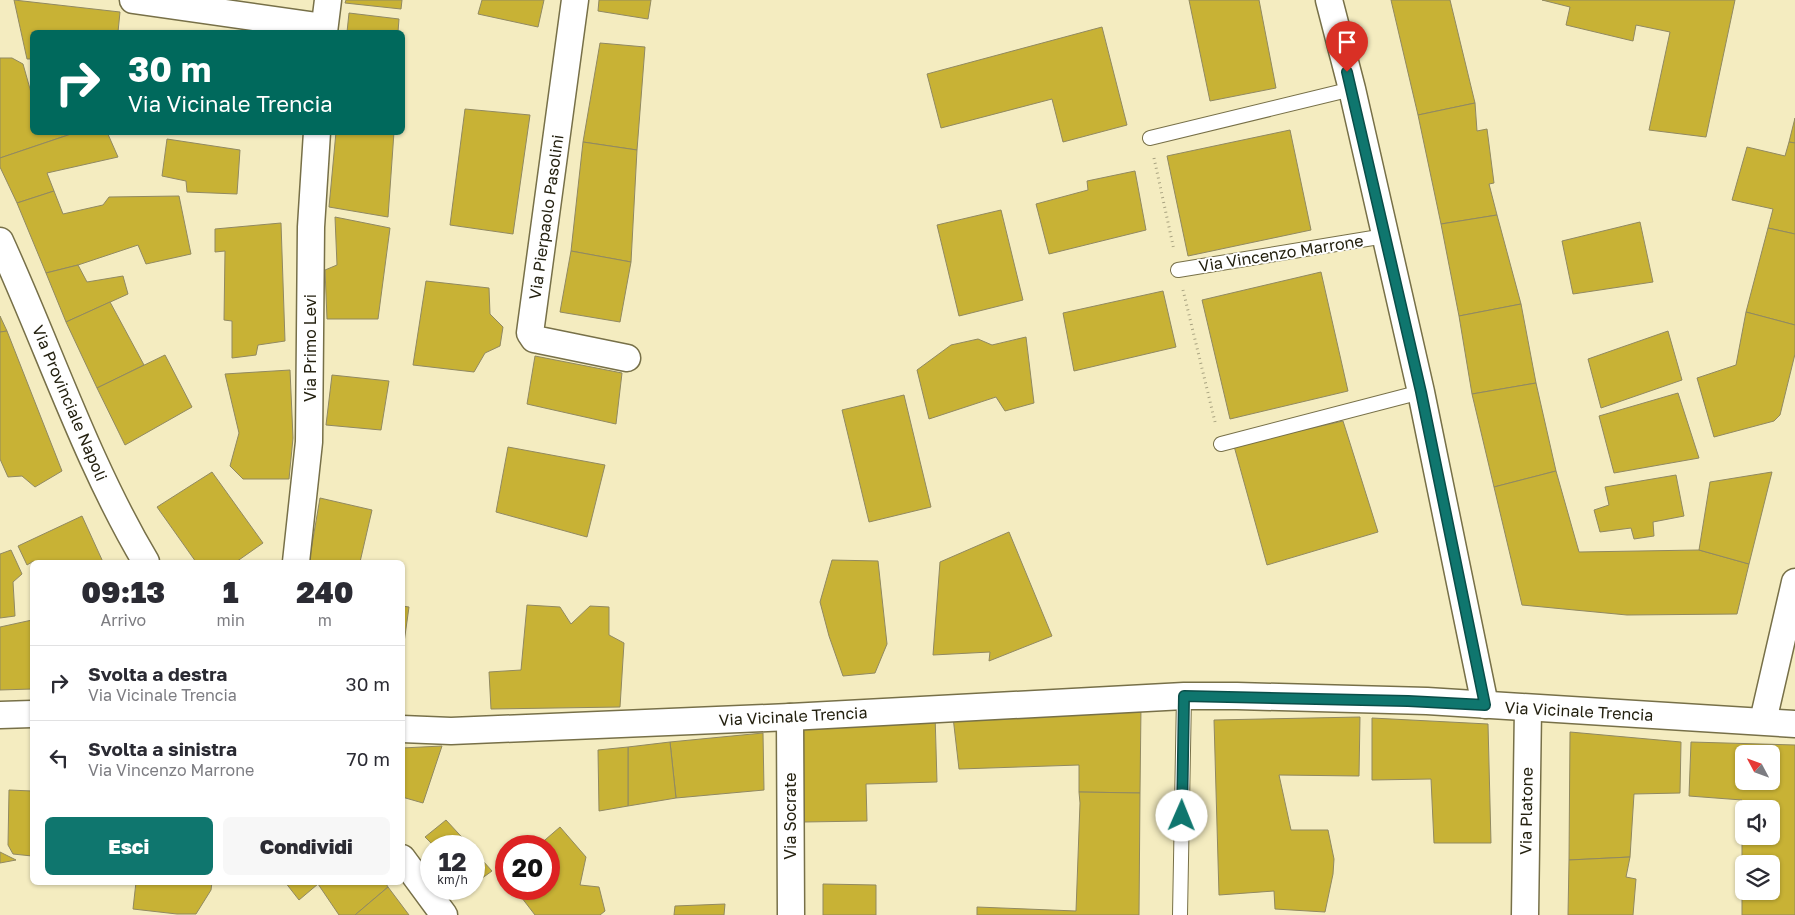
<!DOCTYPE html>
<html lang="it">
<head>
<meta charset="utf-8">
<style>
  body { margin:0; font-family:"Golos Text",sans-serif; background:#f7f7f7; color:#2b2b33; height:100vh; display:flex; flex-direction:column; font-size:19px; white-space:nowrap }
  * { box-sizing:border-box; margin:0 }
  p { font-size:16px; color:#7c7c81 }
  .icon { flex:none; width:28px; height:28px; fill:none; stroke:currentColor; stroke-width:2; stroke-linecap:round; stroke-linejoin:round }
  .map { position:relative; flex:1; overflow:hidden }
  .sheet { position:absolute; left:30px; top:560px; width:375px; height:325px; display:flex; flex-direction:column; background:#fff; border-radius:8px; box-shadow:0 1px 4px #0004 }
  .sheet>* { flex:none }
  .hud { position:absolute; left:30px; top:30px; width:375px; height:105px; border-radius:8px; box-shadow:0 1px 4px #0004; background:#00695c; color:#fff; overflow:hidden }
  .needle { width:32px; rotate:311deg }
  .buttons { position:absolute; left:1735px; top:745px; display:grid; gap:10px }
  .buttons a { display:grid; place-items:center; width:45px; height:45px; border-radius:8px; background:#fff; box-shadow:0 1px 4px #0004; font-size:25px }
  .speed { position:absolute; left:420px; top:835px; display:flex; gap:10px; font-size:25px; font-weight:700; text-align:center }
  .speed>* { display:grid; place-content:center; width:65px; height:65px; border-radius:50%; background:#fff; box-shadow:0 1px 4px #0004; line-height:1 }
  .speed small { font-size:12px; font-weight:400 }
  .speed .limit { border:8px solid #d22; background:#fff; color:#111 }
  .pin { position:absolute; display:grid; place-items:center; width:42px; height:42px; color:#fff; margin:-51px -21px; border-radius:50% 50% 50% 0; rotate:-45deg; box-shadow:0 0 5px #0007 }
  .pin .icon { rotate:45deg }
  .me { position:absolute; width:55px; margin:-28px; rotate:1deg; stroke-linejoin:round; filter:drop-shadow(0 0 4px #0008) }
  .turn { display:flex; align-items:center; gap:18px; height:105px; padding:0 15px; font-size:22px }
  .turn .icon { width:65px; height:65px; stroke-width:2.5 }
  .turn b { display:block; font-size:35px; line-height:42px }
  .eta { display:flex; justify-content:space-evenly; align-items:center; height:85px; text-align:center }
  .eta b { font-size:30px; font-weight:800; line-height:35px }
  .primary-button { display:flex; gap:10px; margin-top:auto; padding:10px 15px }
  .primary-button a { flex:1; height:58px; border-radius:8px; background:#0f766e; color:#fff; font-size:20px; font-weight:800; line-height:58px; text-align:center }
  .primary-button a+a { background:#f7f7f7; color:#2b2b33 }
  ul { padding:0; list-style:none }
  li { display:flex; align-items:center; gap:15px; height:75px; padding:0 15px; border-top:1px solid #e1e1e2 }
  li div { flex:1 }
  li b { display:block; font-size:19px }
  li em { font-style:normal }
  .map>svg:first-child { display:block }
</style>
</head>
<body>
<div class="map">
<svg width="1795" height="915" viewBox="0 0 1795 915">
  <rect width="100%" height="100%" fill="#f4ecc0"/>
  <g fill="#c8b235" stroke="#918961" fill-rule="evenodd">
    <path d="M14,0L120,12L118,32H32V59H27Z"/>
    <path d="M346,0H402L401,9L345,3Z"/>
    <path d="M482,0H544L538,27L478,14Z"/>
    <path d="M599,0H651L648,19L598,11Z"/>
    <path d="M1189,0H1259L1276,88L1210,101Z"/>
    <path d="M1391,0H1450L1475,103L1418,115Z"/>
    <path d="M1542,0H1735L1706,137L1649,130L1670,32L1636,25L1633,41L1566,25L1570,7Z"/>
    <path d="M349,13L399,19L398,32H347Z"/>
    <path d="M1102,27L1127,125L1063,142L1052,99L941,128L927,74Z"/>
    <path d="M244,28L284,32H243Z"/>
    <path d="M600,43L645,47L637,150L583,142Z"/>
    <path d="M0,58H12L23,64L32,96V132L74,133L0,158Z"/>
    <path d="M1475,103L1477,131L1487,129L1494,183L1489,184L1497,215L1441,224L1418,115Z"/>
    <path d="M465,109L530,115L513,234L450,225Z"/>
    <path d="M1795,118V143L1789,142Z"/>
    <path d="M1290,130L1311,230L1188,256L1167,156Z"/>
    <path d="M107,132L118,157L47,173L54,191L17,203L0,167V158L77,132Z"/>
    <path d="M336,132H394L388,217L329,207Z"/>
    <path d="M167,139L240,150L237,194L187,192L186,181L162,176Z"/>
    <path d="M583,142L637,150L631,262L571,251Z"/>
    <path d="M1789,142L1795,143V234L1768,228L1773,209L1732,200L1747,147L1785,156Z"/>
    <path d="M1135,171L1146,230L1049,254L1036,204L1088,190L1087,181Z"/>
    <path d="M54,191L63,214L103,205L109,197L179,196L191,254L146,264L138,245L78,265L46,273L17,203Z"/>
    <path d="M1001,210L1023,300L959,316L937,225Z"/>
    <path d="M1497,215L1521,304L1459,316L1441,224Z"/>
    <path d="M335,217L390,228L378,319H327L325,270L337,265Z"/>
    <path d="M1640,222L1653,282L1573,294L1562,241Z"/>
    <path d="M281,223L285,341L258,345L256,355L232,358V321L224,320L225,251L215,252V229Z"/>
    <path d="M1768,228L1795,234V325L1746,312Z"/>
    <path d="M571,251L631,262L620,322L560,312Z"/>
    <path d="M78,265L87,282L123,276L128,294L66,322L46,273Z"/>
    <path d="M1321,272L1348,391L1230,419L1202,300Z"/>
    <path d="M426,281L489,288L490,314L503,327L500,346L485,353L474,372L413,365Z"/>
    <path d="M1163,291L1176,347L1074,371L1063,313Z"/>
    <path d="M110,302L144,365L97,388L66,322Z"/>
    <path d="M1521,304L1536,383L1472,394L1459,316Z"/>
    <path d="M1746,312L1795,325V354L1780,415L1774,421L1714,437L1697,378L1736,365Z"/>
    <path d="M0,316L7,331L0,332Z"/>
    <path d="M7,331L62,471L35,487L22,476L8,477L0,459V332Z"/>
    <path d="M1668,331L1682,380L1601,408L1588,359Z"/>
    <path d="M1026,337L1034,403L1005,411L996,397L929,419L917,370L951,345L978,339L992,345Z"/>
    <path d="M165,355L192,407L125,445L97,388Z"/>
    <path d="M535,356L622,373L616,424L527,404Z"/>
    <path d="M290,370L293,438L289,479H243L230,466L239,433L225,374Z"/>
    <path d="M332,375L389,381L381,430L326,425Z"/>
    <path d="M1536,383L1556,471L1494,487L1472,394Z"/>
    <path d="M1678,393L1699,458L1614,473L1599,416Z"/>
    <path d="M904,395L931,507L869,522L842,410Z"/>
    <path d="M1343,421L1378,532L1267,565L1234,446Z"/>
    <path d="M508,447L605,465L587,537L496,512Z"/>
    <path d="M1556,471L1579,552L1699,550L1749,564L1737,614L1627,615L1522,605L1494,487Z"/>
    <path d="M212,472L263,543L236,562H196L157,507Z"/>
    <path d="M1772,472L1749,564L1699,550L1710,482Z"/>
    <path d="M1676,475L1684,516L1653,522L1654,536L1634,539L1631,528L1600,532L1594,510L1609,505L1605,487Z"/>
    <path d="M320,498L372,510L360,562H309Z"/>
    <path d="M82,516L103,562H32L27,565L18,546Z"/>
    <path d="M1009,532L1052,636L989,661L990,652L933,655L940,562Z"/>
    <path d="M11,550L22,574L13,582L15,616L0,618V554Z"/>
    <path d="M832,560L878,561L887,644L875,673L843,676L829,636L820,602Z"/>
    <path d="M527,605L560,607L571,624L590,606L609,607V635L624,643L620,707L491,709L489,672L521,670Z"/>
    <path d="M402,606L409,607L402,657Z"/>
    <path d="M32,620V689L0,690V627Z"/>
    <path d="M1141,707L1140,793L1079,792V765L959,769L953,717Z"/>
    <path d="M935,714L937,782L866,784L867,821L804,822L802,718Z"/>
    <path d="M1360,717L1359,776L1279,775L1291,830H1328L1334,859L1333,874L1325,912L1275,909L1274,891L1219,895L1214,720Z"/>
    <path d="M1372,718L1488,724L1491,843H1434L1431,779L1372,780Z"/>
    <path d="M1570,732L1681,742L1680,793L1634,794L1630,857L1569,860Z"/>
    <path d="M763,733L764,790L676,798L670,742Z"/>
    <path d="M670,742L676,798L628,806V747Z"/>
    <path d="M1691,742L1795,745V915H1742V800L1689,796ZM1744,754H1771V781H1744ZM1744,809H1771V836H1744ZM1744,864H1771V891H1744Z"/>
    <path d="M442,746L423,803L402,797V748Z"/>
    <path d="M628,747V806L599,811L598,750Z"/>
    <path d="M9,790L32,791V856L13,854L8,845Z"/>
    <path d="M1079,792L1140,793L1139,915H977V907L1076,911L1080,803Z"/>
    <path d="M446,820L470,846H434L425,837Z"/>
    <path d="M560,827L586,857L580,885L599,887L605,911L600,915H535L515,889H549V846H538Z"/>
    <path d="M474,851L492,871L474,884Z"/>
    <path d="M0,852L16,860L0,863Z"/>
    <path d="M1630,857L1626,877L1636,879L1633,915H1568L1569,860Z"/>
    <path d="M136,882H212L211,890L196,914H177L133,909Z"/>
    <path d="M285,882H385L388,887L355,915H339L318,884L299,900Z"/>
    <path d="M823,884L876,885V915H823Z"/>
    <path d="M388,887L409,915H355Z"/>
    <path d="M725,904L724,915H674L675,906Z"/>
  </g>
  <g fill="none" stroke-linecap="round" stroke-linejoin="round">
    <defs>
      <g id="service">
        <path d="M1150,138L1352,89"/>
        <path d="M1178,270L1385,236"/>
        <path d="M1221,444L1421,392"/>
        <path d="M1180,915L1184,696"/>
      </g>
      <g id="minor">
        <path d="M133,0L324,27"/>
        <path d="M575,0L530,333L534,339L539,340L627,358"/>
        <path d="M1329,0L1352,89L1421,392L1485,705"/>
        <path d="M324,32L328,0"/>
        <path d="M0,241C49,348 86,461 146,562"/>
        <path d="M296,562L309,442L311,227L317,132"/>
        <path d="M0,715L32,714"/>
        <path d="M790,717L791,915"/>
        <path d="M1763,721L1795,582"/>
        <path d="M402,729L451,731L790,717L1184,696H1237L1427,701L1795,724"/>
        <path d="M402,858L444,915"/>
        <path d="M1525,915L1528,708"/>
      </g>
    </defs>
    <use href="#service" stroke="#777048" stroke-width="16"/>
    <use href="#minor" stroke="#777048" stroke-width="29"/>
    <g stroke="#a9a380" stroke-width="3" stroke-dasharray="1 4" stroke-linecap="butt">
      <path d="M1154,158L1174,250"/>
      <path d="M1183,290L1215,422"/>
    </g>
    <use href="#service" stroke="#fff" stroke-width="14"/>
    <use href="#minor" stroke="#fff" stroke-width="26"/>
  </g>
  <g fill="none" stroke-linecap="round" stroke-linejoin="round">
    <defs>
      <path id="route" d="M1182,816L1184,696L1408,701L1485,705L1421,392L1347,72"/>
    </defs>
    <use href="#route" stroke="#0a4d48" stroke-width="12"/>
    <use href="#route" stroke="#0f766e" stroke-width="9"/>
  </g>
  <g text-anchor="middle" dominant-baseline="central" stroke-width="4" stroke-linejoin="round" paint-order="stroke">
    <g font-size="16" fill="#242110" stroke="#fff">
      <text transform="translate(546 217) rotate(-82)">Via Pierpaolo Pasolini</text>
      <text transform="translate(1281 253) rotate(-9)">Via Vincenzo Marrone</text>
      <text transform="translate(310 348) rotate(-90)">Via Primo Levi</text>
      <text transform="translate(70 403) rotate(67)">Via Provinciale Napoli</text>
      <text transform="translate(1579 711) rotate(3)">Via Vicinale Trencia</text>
      <text transform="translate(793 716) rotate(-3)">Via Vicinale Trencia</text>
      <text transform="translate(1526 811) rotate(-89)">Via Platone</text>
      <text transform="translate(790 816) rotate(-90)">Via Socrate</text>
    </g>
  </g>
</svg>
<div class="buttons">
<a><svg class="needle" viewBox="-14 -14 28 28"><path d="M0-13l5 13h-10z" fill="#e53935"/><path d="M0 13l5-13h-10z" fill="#7c7c81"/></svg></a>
<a><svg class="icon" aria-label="sound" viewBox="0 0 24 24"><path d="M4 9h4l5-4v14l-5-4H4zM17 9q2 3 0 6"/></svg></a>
<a><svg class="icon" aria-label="layers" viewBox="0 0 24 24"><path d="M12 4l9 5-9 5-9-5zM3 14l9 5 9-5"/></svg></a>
</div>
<div class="speed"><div>12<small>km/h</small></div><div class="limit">20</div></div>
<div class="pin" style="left:1347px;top:72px;background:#d93025"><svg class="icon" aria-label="arrive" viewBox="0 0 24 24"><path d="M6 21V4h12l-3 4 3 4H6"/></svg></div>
<svg class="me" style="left:1182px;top:816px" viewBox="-20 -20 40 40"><circle r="19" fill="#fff"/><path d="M0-13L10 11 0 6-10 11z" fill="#0f766e"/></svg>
<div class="hud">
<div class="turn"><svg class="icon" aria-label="right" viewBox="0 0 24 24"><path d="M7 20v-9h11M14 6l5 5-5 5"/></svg><div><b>30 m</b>Via Vicinale Trencia</div></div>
</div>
<section class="sheet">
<div class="eta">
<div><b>09:13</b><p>Arrivo</p></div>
<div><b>1</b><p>min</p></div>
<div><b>240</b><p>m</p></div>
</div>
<ul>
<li><svg class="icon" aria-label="right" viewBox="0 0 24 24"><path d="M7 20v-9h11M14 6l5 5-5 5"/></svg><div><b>Svolta a destra</b><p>Via Vicinale Trencia</p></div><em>30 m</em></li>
<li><svg class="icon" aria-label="left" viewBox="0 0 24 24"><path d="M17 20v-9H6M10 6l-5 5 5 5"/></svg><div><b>Svolta a sinistra</b><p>Via Vincenzo Marrone</p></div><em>70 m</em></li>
</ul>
<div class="primary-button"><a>Esci</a><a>Condividi</a></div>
</section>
</div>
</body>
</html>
